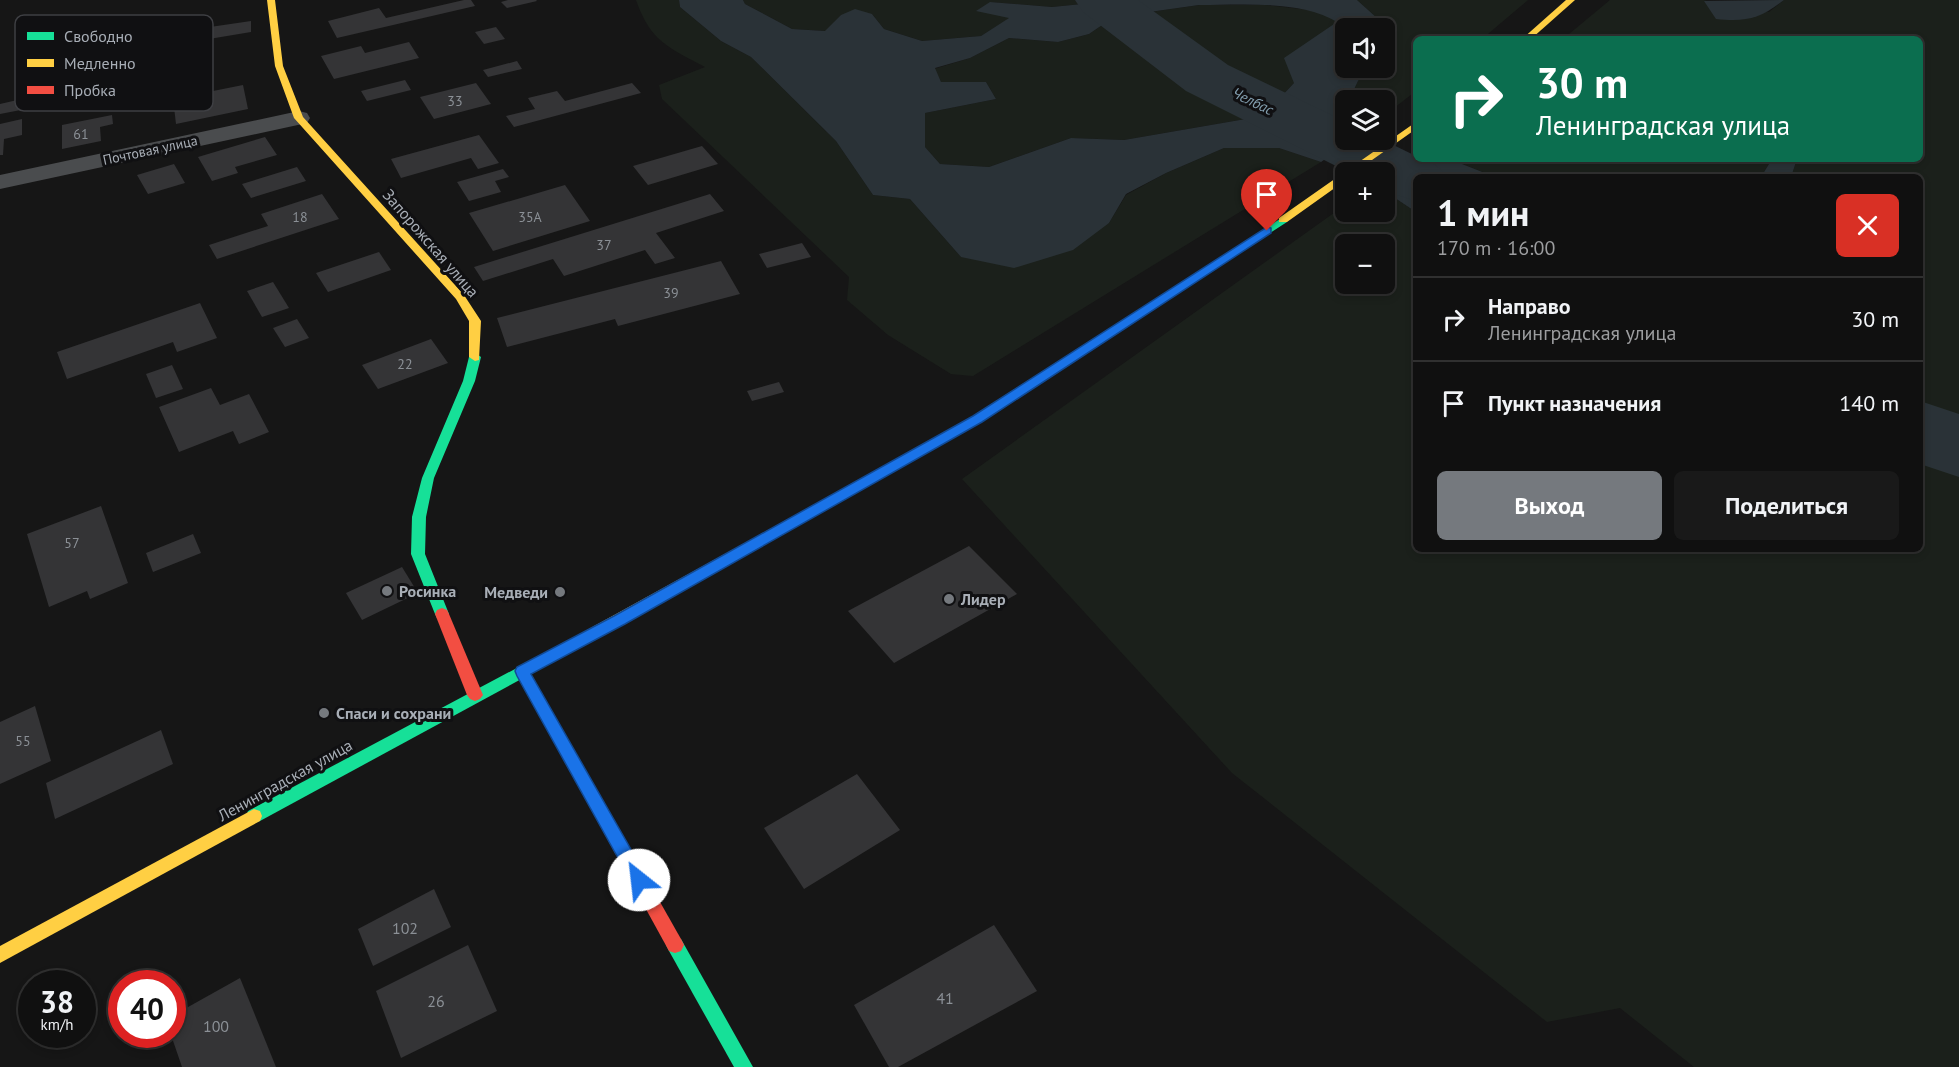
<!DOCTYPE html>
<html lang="ru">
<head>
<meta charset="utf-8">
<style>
  body { margin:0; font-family:"PT Sans",sans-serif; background:#191919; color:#f1f3f6; height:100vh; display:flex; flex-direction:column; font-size:22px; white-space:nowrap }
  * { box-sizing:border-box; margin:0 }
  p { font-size:20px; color:#9c9d9f }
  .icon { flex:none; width:33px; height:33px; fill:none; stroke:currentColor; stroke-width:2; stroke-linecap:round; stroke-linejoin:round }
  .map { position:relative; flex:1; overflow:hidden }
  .sheet { position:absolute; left:1413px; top:174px; width:510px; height:378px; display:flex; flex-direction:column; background:#101010; border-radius:9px; box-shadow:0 3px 9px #0003,0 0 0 2px #303030 }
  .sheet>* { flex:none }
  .guide { position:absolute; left:1413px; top:36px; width:510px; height:126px; border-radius:9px; box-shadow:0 3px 9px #0003,0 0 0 2px #303030; background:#0b6e4f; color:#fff; overflow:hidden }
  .fabs { position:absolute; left:1335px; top:18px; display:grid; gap:12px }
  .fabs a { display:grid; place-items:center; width:60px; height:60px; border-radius:9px; background:#101010; box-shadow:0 3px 9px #0003,0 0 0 2px #303030; font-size:30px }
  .speed { position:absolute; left:18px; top:970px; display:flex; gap:12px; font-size:30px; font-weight:700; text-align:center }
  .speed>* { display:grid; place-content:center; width:78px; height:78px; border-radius:50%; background:#101010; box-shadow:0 3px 9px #0003,0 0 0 2px #303030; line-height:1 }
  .speed small { font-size:15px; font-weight:400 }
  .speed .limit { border:9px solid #d22; background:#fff; color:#111 }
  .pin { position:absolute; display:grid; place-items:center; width:51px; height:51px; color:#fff; margin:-62px -26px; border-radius:50% 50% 50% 0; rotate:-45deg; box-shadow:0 0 6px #0007 }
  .pin .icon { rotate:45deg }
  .me { position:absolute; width:66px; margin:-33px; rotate:331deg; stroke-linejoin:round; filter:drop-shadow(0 0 4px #0008) }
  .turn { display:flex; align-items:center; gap:21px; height:126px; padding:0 24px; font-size:27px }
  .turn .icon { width:78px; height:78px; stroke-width:2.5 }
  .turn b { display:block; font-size:42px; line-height:51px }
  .round { display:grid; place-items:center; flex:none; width:63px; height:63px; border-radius:9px; background:#191919 }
  .summary { display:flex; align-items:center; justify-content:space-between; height:102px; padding:0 24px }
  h1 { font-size:36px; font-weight:700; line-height:45px }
  .button { display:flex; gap:12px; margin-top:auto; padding:12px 24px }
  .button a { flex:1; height:69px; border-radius:9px; background:#75797e; color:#fff; font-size:24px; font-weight:700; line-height:69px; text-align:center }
  .button a+a { background:#191919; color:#f1f3f6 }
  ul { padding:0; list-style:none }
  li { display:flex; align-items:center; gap:18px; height:84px; padding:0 24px; border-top:2px solid #303030 }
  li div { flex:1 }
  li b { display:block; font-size:22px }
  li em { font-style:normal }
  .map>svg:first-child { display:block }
</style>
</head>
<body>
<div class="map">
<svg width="1959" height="1067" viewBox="0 0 1959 1067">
  <rect width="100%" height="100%" fill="#161616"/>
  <g fill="#1b201b" fill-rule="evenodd">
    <path d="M636,0H679L680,7L721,41L751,57L836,141L873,195L910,199L961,257L1109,223L1126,195L1166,173L1224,148H1279L1321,162L973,376L951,374L888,335L847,300L849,277L662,99L659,85L705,67C669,48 650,41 636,0Z"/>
    <path d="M743,0H1122L1052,7L990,2L1010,18L981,36L922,41L884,29L872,14L841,15L826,31L792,29L745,4Z"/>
    <path d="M1357,0H1528L1482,39H1416V91L1385,115L1384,100H1349L1358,81L1368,68H1384V28H1380L1377,18Z"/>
    <path d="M1610,0H1707L1704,1L1769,12L1784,0H1959V1067H1694L1620,1008L1547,1022L1232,773L962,479L1345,205L1346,212H1384L1385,176L1416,153V159H1772L1761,177H1495L1452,160L1433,159L1395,198L1416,212V549H1920V177H1791L1797,159H1920V39H1563ZM1346,244H1384V284H1346Z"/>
    <path d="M1200,5H1265L1319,11L1338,22L1294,83L1263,116L1124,140L1071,138L989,167L940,164L925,147V113L996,99L986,82H941L934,69L970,58L1009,38L1058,42L1089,34L1114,17Z"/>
  </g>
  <g fill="#2a3237" fill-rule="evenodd">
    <path d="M679,0H743L745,4L792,29L825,31L841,15L855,9L872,14L884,29L922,41L981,36L1009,18L976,11L990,2L1052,7L1122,0H1357L1377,18L1380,28H1346V68H1368L1358,81L1349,100H1346V140H1352L1321,162L1279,148H1224L1166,173L1126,194L1109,223L1073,250L1014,268L961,257L910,199L873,195L836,141L751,57L721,41L680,7ZM1199,5C1241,5 1302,0 1337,22L1284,58L1294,83L1263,116L1124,140L1071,138L989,167L940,164L925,147V113L996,99L986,82H941L935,68L970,58L1009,38L1058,42L1089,34L1114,17Z"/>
    <path d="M1784,0C1760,19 1746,22 1716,19L1704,1Z"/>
    <path d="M1433,159L1452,160L1495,177H1416V212L1395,198L1396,183Z"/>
    <path d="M1772,159H1797L1791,177H1761Z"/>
  </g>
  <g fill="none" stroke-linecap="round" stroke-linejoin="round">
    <g fill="#2a3237" fill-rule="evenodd">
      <path d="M1075,0H1138L1228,65L1346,122V140H1383L1416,156V159C1430,159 1439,166 1447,177H1416V201L1384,191V172H1348L1186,91L1083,12Z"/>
      <path d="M1920,401L1959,414V477L1920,464Z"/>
    </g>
  </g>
  <g fill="#343436">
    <path d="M464,0H471L475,6L337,38L328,21L379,8L386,18Z"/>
    <path d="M508,0H536L537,1L507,8L501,2Z"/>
    <path d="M251,21V32L209,39L210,27Z"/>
    <path d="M496,27L505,39L484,44L475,32Z"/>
    <path d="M409,42L419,58L334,79L321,56L361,46L365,53Z"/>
    <path d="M517,61L522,69L488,77L483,70Z"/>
    <path d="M405,80L411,90L367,101L361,91Z"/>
    <path d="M476,83L491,104L434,119L420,97Z"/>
    <path d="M632,83L641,93L514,127L506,116L535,109L528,98L557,91L565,101Z"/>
    <path d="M243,85L248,109L176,124L173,99Z"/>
    <path d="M26,98V109L0,114V104Z"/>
    <path d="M112,115L113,124L100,127L101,141L62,149V125Z"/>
    <path d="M22,119V135L4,139L3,155H0V124Z"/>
    <path d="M479,135L499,163L478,169L471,158L401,178L391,159Z"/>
    <path d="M265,137L277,155L235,167L238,173L212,181L198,157Z"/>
    <path d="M702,146L718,164L648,185L633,166Z"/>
    <path d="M174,164L185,183L148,194L137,175Z"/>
    <path d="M297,167L306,181L251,198L242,184Z"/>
    <path d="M503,169L509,177L495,181L501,192L469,201L457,182Z"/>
    <path d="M565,185L590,221L493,251L469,213Z"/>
    <path d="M322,194L339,219L217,259L209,245L268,226L261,214Z"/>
    <path d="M710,194L724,211L656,233L675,258L655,264L645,250L564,276L553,259L483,281L474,267Z"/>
    <path d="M802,243L811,257L767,268L759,254Z"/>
    <path d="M379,252L391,270L328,292L316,273Z"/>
    <path d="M721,261L740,294L618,326L615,319L507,347L497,318Z"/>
    <path d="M273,282L289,308L262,317L247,291Z"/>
    <path d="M200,303L217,338L177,352L173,342L67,379L57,352Z"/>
    <path d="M297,319L309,338L285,347L273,328Z"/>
    <path d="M431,339L448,363L378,389L362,365Z"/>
    <path d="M172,365L183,389L156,398L146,374Z"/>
    <path d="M779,382L784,392L752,401L747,391Z"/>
    <path d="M211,388L220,405L249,394L269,432L239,444L233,431L179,452L159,407Z"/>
    <path d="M101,506L128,583L90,599L87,591L49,607L27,534Z"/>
    <path d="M193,534L201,553L153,572L146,553Z"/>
    <path d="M969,546L1017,594L894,663L848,611Z"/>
    <path d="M402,567L418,593L362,620L346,593Z"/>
    <path d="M35,706L51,761L0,784V722Z"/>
    <path d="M161,730L173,764L55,819L46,783Z"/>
    <path d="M857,774L900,830L804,889L764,828Z"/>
    <path d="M434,889L451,927L373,966L358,929Z"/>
    <path d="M994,925L1037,991L898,1067H889L854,1005Z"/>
    <path d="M468,945L497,1011L401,1058L376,991Z"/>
    <path d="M240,978L276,1067H182L171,1035L172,1016Z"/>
  </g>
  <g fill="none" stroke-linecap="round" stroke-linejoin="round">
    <path fill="#4a4c4e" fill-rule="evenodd" d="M299,111L307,113L310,118L307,123L0,189V175Z"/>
    <g fill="#16e098" fill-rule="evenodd">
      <path d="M1283,217L1287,218V222L981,422L954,437H946L944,434L946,431L973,416Z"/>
      <path d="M475,353L481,357L475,381L434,478L426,517L425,554L449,614L447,618H437L435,614L411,554L412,517L422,478L463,381L469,357Z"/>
      <path d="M592,628L597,630L599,634L597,638L260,821L254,823L248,821L246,816L248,811Z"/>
      <path d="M675,937L681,939L753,1067H734L669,951L666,945L669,939Z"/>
    </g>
    <g fill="#ffcf43" fill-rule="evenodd">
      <path d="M267,0H275L283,66L303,117L464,295L481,321L479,360L475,361L469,357V321L456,299L294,118L275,66Z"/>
      <path d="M1566,0H1575L1531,39H1522Z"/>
      <path d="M1416,122V129L1355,172H1346V180L1287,222H1279V218Z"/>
      <path d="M950,430L956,434L954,437L597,638H587L585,634L587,630Z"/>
      <path d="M254,809L260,811L262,816L260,821L0,963V946Z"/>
    </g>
    <g fill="#f24e42" fill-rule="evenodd">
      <path d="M442,608L447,610L449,614L483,695L480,699L475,701L470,699L467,695L435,614L437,610Z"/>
      <path d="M522,665L527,667L681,939L684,945L681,951L675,953L669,951L515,671L517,667Z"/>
    </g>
  </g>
  <path fill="#1a73e8" stroke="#114b97" stroke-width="1.5" d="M1267,227L1271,228V233L982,422L625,624L531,674L645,874L647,880L645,885L639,887L633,885L517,676L515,671L517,667L614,616L973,416Z"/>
  <g fill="#75797e" stroke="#101012" stroke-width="2">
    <circle cx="387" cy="591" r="6"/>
    <circle cx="560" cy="592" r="6"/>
    <circle cx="949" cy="599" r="6"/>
    <circle cx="324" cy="713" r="6"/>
  </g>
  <g text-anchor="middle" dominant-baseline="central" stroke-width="6" stroke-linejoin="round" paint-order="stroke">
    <g font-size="14" fill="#8b9096">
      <text x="455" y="101">33</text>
      <text x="81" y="134">61</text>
      <text x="300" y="217">18</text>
      <text x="530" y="217">35А</text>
      <text x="604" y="245">37</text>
      <text x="671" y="293">39</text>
      <text x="405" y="364">22</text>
      <text x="72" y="543">57</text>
      <text x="23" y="741">55</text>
    </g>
    <g font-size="14" fill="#a8aeb6" stroke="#101012">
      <text transform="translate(150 150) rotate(-12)">Почтовая улица</text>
    </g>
    <g font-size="15" font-style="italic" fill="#829eae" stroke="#101012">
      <text transform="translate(1253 101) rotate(26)">Челбас</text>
    </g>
    <g font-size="16" fill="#a8aeb6" stroke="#101012">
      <text transform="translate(431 243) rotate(49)">Запорожская улица</text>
      <text transform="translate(285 780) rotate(-29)">Ленинградская улица</text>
    </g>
    <g font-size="16" font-weight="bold" fill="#a8aeb6" stroke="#101012" text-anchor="start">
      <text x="399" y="591">Росинка</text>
      <text x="548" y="592" text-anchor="end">Медведи</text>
      <text x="961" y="599">Лидер</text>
      <text x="336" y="713">Спаси и сохрани</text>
    </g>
    <g font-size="16" fill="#8b9096">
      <text x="405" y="928">102</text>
      <text x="945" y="998">41</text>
      <text x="436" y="1001">26</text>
      <text x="216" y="1026">100</text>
    </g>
  </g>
  <rect x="15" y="15" width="198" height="96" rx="9" fill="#101012" stroke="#3e3f43" stroke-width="1.5"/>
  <rect x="27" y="32" width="27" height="8" fill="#16e098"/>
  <rect x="27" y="59" width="27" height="8" fill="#ffcf43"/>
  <rect x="27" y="86" width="27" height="8" fill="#f24e42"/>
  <g font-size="16" fill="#a8aeb6">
    <text x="64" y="42">Свободно</text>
    <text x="64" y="69">Медленно</text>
    <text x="64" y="96">Пробка</text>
  </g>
</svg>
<div class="fabs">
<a><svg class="icon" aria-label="sound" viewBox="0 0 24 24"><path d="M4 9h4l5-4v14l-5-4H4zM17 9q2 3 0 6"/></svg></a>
<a><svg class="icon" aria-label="layers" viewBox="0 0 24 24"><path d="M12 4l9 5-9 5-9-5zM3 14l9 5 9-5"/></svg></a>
<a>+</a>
<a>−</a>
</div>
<div class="speed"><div>38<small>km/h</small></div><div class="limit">40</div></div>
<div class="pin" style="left:1267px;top:231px;background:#d93025"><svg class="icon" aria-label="arrive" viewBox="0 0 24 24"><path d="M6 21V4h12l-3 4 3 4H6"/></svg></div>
<svg class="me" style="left:639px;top:880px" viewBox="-20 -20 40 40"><circle r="19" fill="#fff"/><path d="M0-13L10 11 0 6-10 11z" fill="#1a73e8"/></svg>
<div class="guide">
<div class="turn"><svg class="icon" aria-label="right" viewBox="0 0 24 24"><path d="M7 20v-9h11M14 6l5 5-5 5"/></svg><div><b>30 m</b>Ленинградская улица</div></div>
</div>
<section class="sheet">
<div class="summary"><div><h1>1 мин</h1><p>170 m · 16:00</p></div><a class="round" style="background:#d93025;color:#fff"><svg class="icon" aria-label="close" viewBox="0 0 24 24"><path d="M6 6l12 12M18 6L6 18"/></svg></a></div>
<ul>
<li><svg class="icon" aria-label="right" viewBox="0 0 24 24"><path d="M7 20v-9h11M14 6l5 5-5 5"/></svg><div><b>Направо</b><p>Ленинградская улица</p></div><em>30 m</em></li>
<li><svg class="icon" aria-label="arrive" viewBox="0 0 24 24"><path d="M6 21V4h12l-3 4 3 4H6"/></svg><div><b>Пункт назначения</b></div><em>140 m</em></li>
</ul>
<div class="button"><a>Выход</a><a>Поделиться</a></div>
</section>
</div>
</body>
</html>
